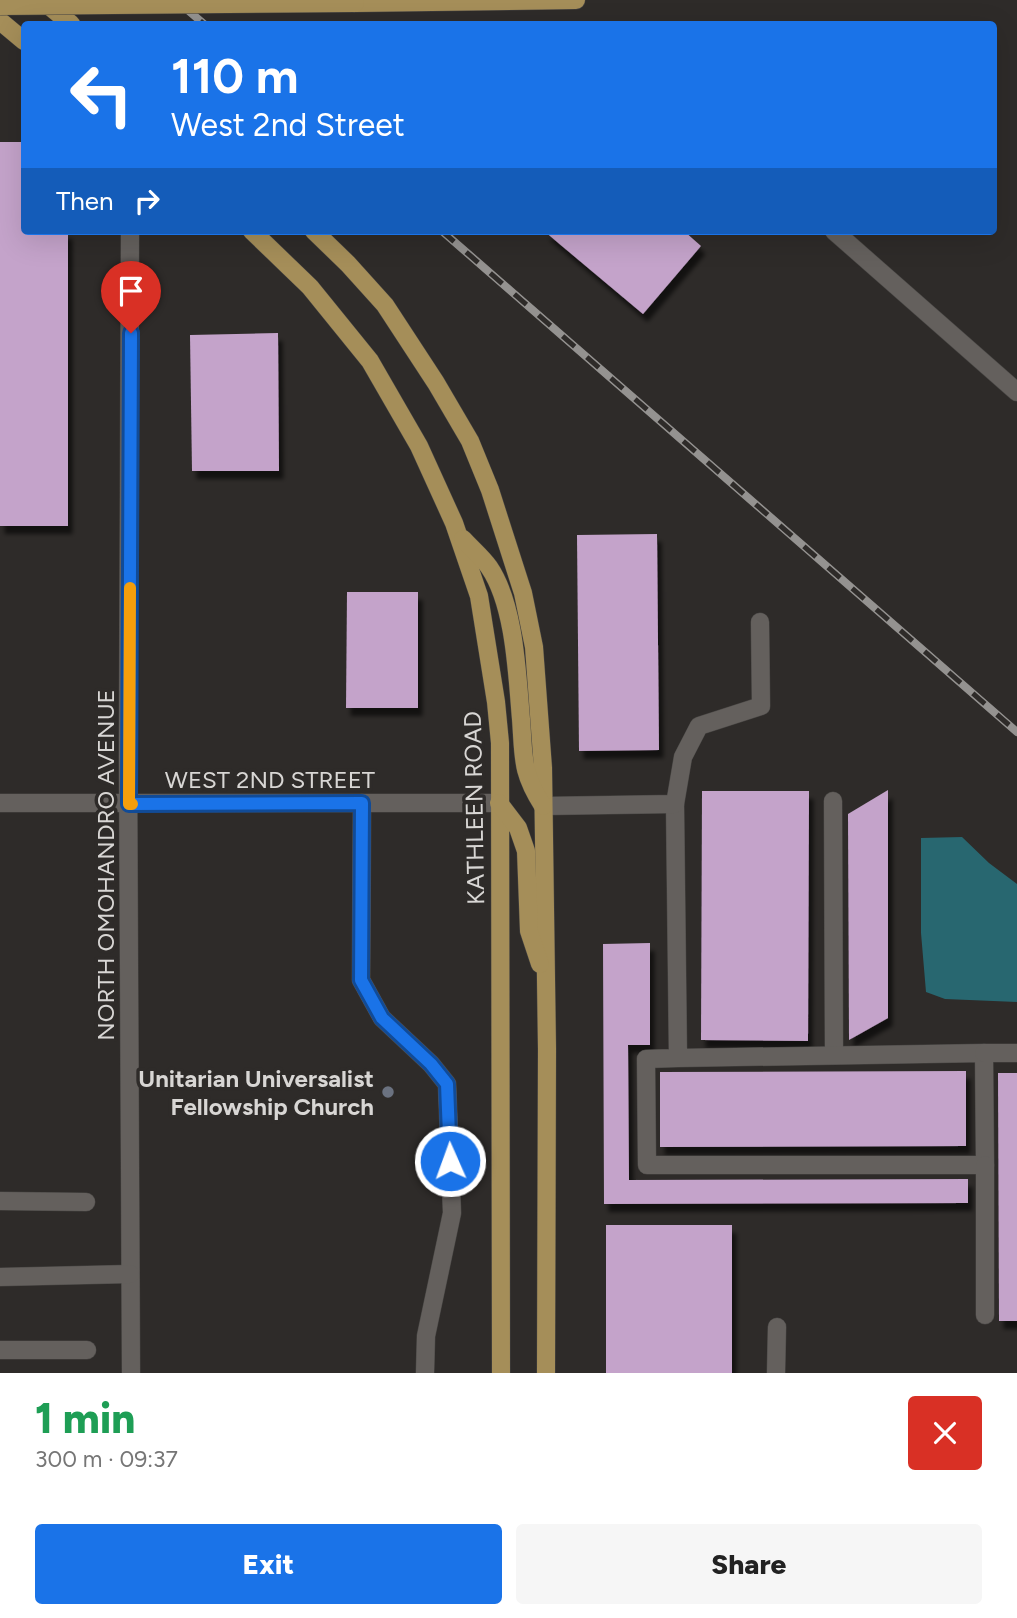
<!DOCTYPE html>
<html lang="en">
<head>
<meta charset="utf-8">
<style>
  body { margin:0; font-family:Figtree,sans-serif; background:#f6f6f6; color:#222; height:100vh; display:flex; flex-direction:column; font-size:26px; white-space:nowrap }
  * { box-sizing:border-box; margin:0 }
  p { font-size:23px; color:#767676 }
  .icon { flex:none; width:38px; height:38px; fill:none; stroke:currentColor; stroke-width:2; stroke-linecap:round; stroke-linejoin:round }
  .map { position:relative; height:1373px; overflow:hidden }
  .details { display:flex; flex-direction:column; background:#fff; flex:1 }
  .details>* { flex:none }
  .guide { position:absolute; left:21px; top:21px; width:976px; height:214px; border-radius:7px; box-shadow:0 7px 28px #0002; background:#1a73e8; color:#fff; overflow:hidden }
  .pin { position:absolute; display:grid; place-items:center; width:60px; height:60px; color:#fff; margin:-72px -30px; border-radius:50% 50% 50% 0; rotate:-45deg; box-shadow:0 0 7px #0007 }
  .pin .icon { rotate:45deg }
  .me { position:absolute; width:77px; margin:-38px; rotate:358deg; stroke-linejoin:round; filter:drop-shadow(0 0 5px #0008) }
  .turn { display:flex; align-items:center; gap:24px; height:147px; padding:0 35px; font-size:32px }
  .turn .icon { width:91px; height:91px; stroke-width:2.5 }
  .turn b { display:block; font-size:49px; line-height:60px }
  .then { display:flex; align-items:center; height:66px; padding:0 35px; background:#0003; gap:14px; font-size:26px }
  .round { display:grid; place-items:center; flex:none; width:74px; height:74px; border-radius:7px; background:#f6f6f6 }
  .summary { display:flex; align-items:center; justify-content:space-between; height:119px; padding:0 35px }
  h1 { font-size:42px; font-weight:800; line-height:52px; color:#1e9e55 }
  .action { display:flex; gap:14px; margin-top:auto; padding:14px 35px }
  .action a { flex:1; height:80px; border-radius:7px; background:#1a73e8; color:#fff; font-size:28px; font-weight:800; line-height:80px; text-align:center }
  .action a+a { background:#f6f6f6; color:#222 }
  .map>svg:first-child { display:block }
</style>
</head>
<body>
<div class="map">
<svg width="1017" height="1373" viewBox="0 0 1017 1373">
  <defs>
    <filter id="shadow"><feDropShadow dx="4.5" dy="8" stdDeviation="2" flood-color="#0009"/></filter>
  </defs>
  <rect width="100%" height="100%" fill="#2e2b29"/>
  <path fill="#286770" d="M962,837L989,863L1017,884V1002L945,999L926,992L921,933V838Z"/>
  <g fill="#c4a3ca" filter="url(#shadow)">
    <path d="M0,142H24V231H68V526H0Z"/>
    <path d="M544,231H684L701,246L643,314Z"/>
    <path d="M278,333L279,471H192L190,335Z"/>
    <path d="M657,534L659,750L579,751L577,535Z"/>
    <path d="M347,592H418V708H346Z"/>
    <path d="M888,790V1018L849,1040L848,814Z"/>
    <path d="M702,791H809L808,1041L701,1040Z"/>
    <path d="M650,943V1045H628L629,1180L968,1179V1203L604,1204L603,944Z"/>
    <path d="M966,1071V1146L660,1147V1072Z"/>
    <path d="M998,1073H1017V1321H999Z"/>
    <rect x="606" y="1225" width="126" height="148"/>
  </g>
  <g fill="none" stroke-linecap="round" stroke-linejoin="round">
    <defs>
      <g id="minor">
        <path d="M130,231L128,757L131,1373"/>
        <path d="M834,231L1017,392"/>
        <path d="M833,801L834,1055"/>
        <path d="M0,803H499"/>
        <path d="M362,803L361,980L382,1018L431,1064L447,1084L452,1213L426,1336L425,1373"/>
        <path d="M675,804L678,1058L646,1059L647,1165H985L984,1053L678,1058"/>
        <path d="M543,806L675,804L683,757L699,726L761,706L760,622"/>
        <path d="M984,1053H1017"/>
        <path d="M0,1201L86,1202"/>
        <path d="M0,1277L130,1274"/>
        <path d="M985,1315V1165"/>
        <path d="M0,1350H87"/>
        <path d="M776,1373L777,1327"/>
      </g>
      <g id="major">
        <path d="M42,0L71,24"/>
        <path d="M355,3L576,0"/>
        <path d="M0,21L24,41"/>
        <path d="M252,231L310,287L370,361L419,446L454,523L479,596L496,702L500,743L501,1373"/>
        <path d="M314,231L348,264L385,305L436,383L470,441L490,490L523,593L534,647L543,768L547,1049L546,1373"/>
        <path d="M463,539C471,548 482,557 489,567C515,605 517,674 521,719C524,759 521,771 543,806"/>
        <path d="M499,803L518,828L526,851L529,931L540,964"/>
      </g>
    </defs>
    <use href="#minor" stroke="#484644" stroke-width="19"/>
    <use href="#major" stroke="#484644" stroke-width="19"/>
    <use href="#minor" stroke="#64605d" stroke-width="18"/>
    <use href="#major" stroke="#a58e59" stroke-width="18"/>
    <defs>
      <g id="rail">
        <path d="M176,0L204,24"/>
        <path d="M442,231L1017,732"/>
      </g>
    </defs>
    <use href="#rail" stroke="#949290" stroke-width="8"/>
    <use href="#rail" stroke="#2e2b29" stroke-width="5" stroke-dasharray="16" stroke-linecap="butt"/>
    <defs>
      <path id="major-bridge" d="M0,6L355,3"/>
    </defs>
    <use href="#major-bridge" stroke="#484644" stroke-width="19" stroke-linecap="butt"/>
    <use href="#major-bridge" stroke="#a58e59" stroke-width="18"/>
  </g>
  <g fill="none" stroke-linecap="round" stroke-linejoin="round">
    <defs>
      <path id="route" d="M131,333L129,804L362,803L361,980L382,1018L431,1064L447,1084L450,1161"/>
    </defs>
    <use href="#route" stroke="#114b97" stroke-width="18"/>
    <use href="#route" stroke="#1a73e8" stroke-width="12"/>
    <path stroke="#f59e0b" stroke-width="12" d="M130,588L129,804H132"/>
  </g>
  <circle fill="#6b7280" stroke="#2e2b29" stroke-width="2.5" cx="388" cy="1092" r="7"/>
  <g text-anchor="middle" dominant-baseline="central" stroke-width="7" stroke-linejoin="round" paint-order="stroke">
    <g font-size="24" fill="#d8d6d4" stroke="#2e2b29">
      <text x="270" y="779">WEST 2ND STREET</text>
      <text transform="translate(474 808) rotate(-91)">KATHLEEN ROAD</text>
      <text transform="translate(105 865) rotate(-90)">NORTH OMOHANDRO AVENUE</text>
    </g>
    <g font-size="24" font-weight="bold" fill="#d8d6d4" stroke="#2e2b29" text-anchor="end">
      <text x="374" y="1078">Unitarian Universalist<tspan x="374" dy="28">Fellowship Church</tspan></text>
    </g>
  </g>
</svg>
<div class="pin" style="left:131px;top:333px;background:#d93025"><svg class="icon" aria-label="arrive" viewBox="0 0 24 24"><path d="M6 21V4h12l-3 4 3 4H6"/></svg></div>
<svg class="me" style="left:450px;top:1161px" viewBox="-20 -20 40 40"><circle r="17" fill="#1a73e8" stroke="#fff" stroke-width="3"/><path d="M0-11L8 9 0 5-8 9z" fill="#fff"/></svg>
<div class="guide">
<div class="turn"><svg class="icon" aria-label="left" viewBox="0 0 24 24"><path d="M17 20v-9H6M10 6l-5 5 5 5"/></svg><div><b>110 m</b>West 2nd Street</div></div>
<div class="then">Then<svg class="icon" aria-label="right" viewBox="0 0 24 24"><path d="M7 20v-9h11M14 6l5 5-5 5"/></svg></div>
</div>
</div>
<section class="details">
<div class="summary"><div><h1>1 min</h1><p>300 m · 09:37</p></div><a class="round" style="background:#d93025;color:#fff"><svg class="icon" aria-label="close" viewBox="0 0 24 24"><path d="M6 6l12 12M18 6L6 18"/></svg></a></div>
<div class="action"><a>Exit</a><a>Share</a></div>
</section>
</body>
</html>
